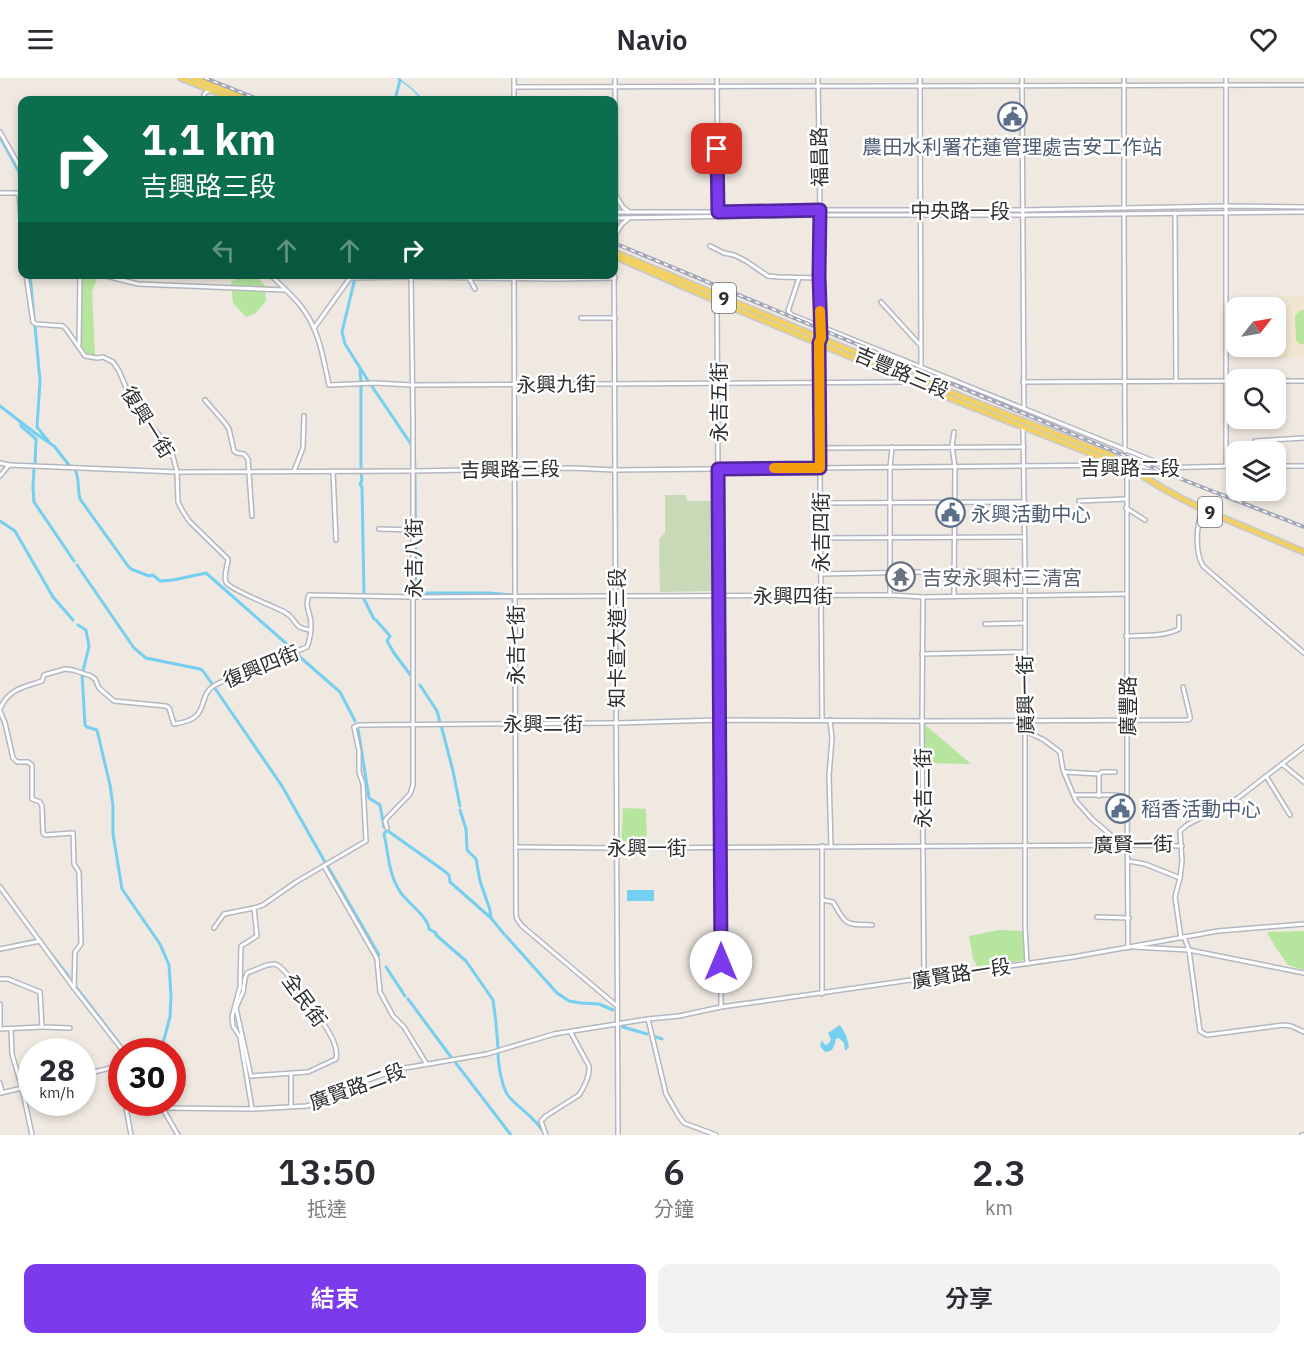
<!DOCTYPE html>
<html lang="zh-TW">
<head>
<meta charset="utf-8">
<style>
  body { margin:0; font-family:"IBM Plex Sans","Noto Sans TC",sans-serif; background:#f2f2f3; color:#2b2b33; height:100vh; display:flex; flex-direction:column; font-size:22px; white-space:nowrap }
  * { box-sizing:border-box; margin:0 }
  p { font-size:20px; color:#7c7c81 }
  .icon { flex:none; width:33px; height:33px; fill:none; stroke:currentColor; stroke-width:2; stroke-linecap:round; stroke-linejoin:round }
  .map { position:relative; height:1057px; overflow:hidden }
  .sheet { display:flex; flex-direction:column; background:#fff; flex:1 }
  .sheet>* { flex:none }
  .hud { position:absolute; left:18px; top:18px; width:600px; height:183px; border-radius:12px; box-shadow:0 3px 9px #0003; background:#0b6e4f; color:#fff; overflow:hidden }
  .needle { width:39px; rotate:59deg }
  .controls { position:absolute; left:1226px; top:219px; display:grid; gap:12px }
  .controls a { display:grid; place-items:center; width:60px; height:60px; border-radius:12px; background:#fff; box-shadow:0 3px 9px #0003; font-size:30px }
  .speed { position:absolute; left:18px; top:960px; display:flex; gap:12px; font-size:30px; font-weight:700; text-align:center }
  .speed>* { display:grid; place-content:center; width:78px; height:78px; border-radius:50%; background:#fff; box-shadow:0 3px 9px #0003; line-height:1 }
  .speed small { font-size:15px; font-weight:400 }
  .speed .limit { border:9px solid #d22; background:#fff; color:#111 }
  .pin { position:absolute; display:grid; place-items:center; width:51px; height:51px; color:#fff; margin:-26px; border-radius:12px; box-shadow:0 3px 9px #0006 }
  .me { position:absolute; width:66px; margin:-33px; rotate:0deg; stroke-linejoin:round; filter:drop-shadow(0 0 4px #0008) }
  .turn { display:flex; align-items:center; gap:21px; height:126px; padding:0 24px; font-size:27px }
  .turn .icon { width:78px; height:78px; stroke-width:2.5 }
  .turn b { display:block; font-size:42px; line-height:51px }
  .lanes { display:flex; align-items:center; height:57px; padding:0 24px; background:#0003; justify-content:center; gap:30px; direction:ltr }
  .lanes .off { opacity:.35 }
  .eta { display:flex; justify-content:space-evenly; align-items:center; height:102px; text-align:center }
  .eta b { font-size:36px; font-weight:600; line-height:42px }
  .cta { display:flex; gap:12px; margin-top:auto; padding:12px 24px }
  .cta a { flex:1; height:69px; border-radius:12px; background:#7c3aed; color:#fff; font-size:24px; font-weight:600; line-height:69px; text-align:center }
  .cta a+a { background:#f2f2f3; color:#2b2b33 }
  header { display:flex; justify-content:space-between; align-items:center; height:78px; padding:0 24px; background:#fff; font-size:27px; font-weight:600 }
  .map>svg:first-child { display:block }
</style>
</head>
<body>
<header><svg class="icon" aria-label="menu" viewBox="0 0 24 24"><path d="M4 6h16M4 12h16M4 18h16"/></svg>Navio<svg class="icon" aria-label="heart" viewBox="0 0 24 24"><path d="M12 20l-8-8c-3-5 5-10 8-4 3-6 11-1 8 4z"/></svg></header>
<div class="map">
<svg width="1304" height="1057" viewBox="0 0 1304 1057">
  <rect width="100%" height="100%" fill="#efe9e1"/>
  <path fill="#f0e6d1" d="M1277,218H1304V280H1278Z"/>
  <g fill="#b6e59e">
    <path d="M80,197H99L92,213L95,277H87L79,265Z"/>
    <path d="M243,197H255L265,208L266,223L255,236L246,239L233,225L231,204Z"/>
    <path d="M1304,232V266C1300,267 1298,265 1296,262L1295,238L1299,233Z"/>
    <path d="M924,646L971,686L924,685Z"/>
    <path d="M623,730L646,731L647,769L621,768Z"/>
    <path d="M999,852L1023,853L1024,882L978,890L973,881L969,858Z"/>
    <path d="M1304,853V892L1288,887L1274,867L1267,854Z"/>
  </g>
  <path fill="#c8d9b8" d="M665,417H686L687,423H713L715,513L660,514L659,461L665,455Z"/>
  <g fill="#75cff0">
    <rect x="627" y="812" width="27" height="11"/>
    <path d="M840,947L846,957L849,969L845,973L844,965L839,960L836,961C834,969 833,974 825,974L820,968L822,962L824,966L826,967L829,965L831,961L828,955Z"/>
  </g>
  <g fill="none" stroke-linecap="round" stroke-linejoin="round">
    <g stroke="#75cff0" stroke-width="1.5">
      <path d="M398,0L412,11L423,22"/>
      <path d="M77,909L127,974"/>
      <path d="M172,1044L180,1057"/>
    </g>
    <g stroke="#75cff0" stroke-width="3">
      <path d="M395,22L400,2"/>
      <path d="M0,59L19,94L21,113"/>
      <path d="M22,116V125"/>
      <path d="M30,196L34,240"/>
      <path d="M355,200L342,254L345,266L369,304"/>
      <path d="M35,248L40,303L37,349L49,364"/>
      <path d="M360,292L361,304"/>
      <path d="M371,307L411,366"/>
      <path d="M0,328L35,355L54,368L69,387"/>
      <path d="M21,344V348L36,361L35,386"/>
      <path d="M414,370L415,390"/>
      <path d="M34,390L33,410L34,424L74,483"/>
      <path d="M361,390V308"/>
      <path d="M75,392C80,401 77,411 80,421L128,488L131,491L149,498L153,497L160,503L173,502L206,495L296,574"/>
      <path d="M361,395L362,402L360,406L362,409L364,517"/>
      <path d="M415,396L416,515H489L513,517"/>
      <path d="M0,443L15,453L53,519L73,542"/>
      <path d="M77,487L134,570L146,580L200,591L203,593L213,607"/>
      <path d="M364,521L374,541"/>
      <path d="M513,521L514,642"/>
      <path d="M376,542L390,558L387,563L394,575L412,599"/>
      <path d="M78,547L86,552L89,568L83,593"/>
      <path d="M297,575L301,580L340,614L355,643"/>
      <path d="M82,595L85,647L87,649L97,652L110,707L113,728V756L122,811L160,866L169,887L171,918L170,939L163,965L165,974"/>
      <path d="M420,607L437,633L440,644"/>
      <path d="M214,609L282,708L325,784"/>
      <path d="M441,647L453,693L460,728"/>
      <path d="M358,651L369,720L380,727L384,749"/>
      <path d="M460,732L466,751L467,772L476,781L480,803L490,832L491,840"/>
      <path d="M387,752L384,756C389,778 388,796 401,815C408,825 429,840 429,851L436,855V857L466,883L493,922L496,945L498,970"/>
      <path d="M388,753L443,792L449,797L450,804L491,840L504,856"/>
      <path d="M327,787L379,877"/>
      <path d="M37,858L69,899"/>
      <path d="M506,858L557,915L569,923L581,925L599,926L613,932"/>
      <path d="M13,867L37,862"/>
      <path d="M386,889L405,918"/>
      <path d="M408,921L451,979"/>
      <path d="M623,949L647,956"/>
      <path d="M653,958L662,961"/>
      <path d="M498,974C498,986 502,1012 510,1020C521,1032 536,1040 544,1055"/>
      <path d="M455,984L511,1057"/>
    </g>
    <defs>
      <g id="minor">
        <path d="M514,0V22"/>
        <path d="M615,0L616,166L614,179L618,1057"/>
        <path d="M717,0L718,136"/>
        <path d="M818,0L820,132V249L821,259"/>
        <path d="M920,0L921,289"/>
        <path d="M1022,0L1024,330"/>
        <path d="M1124,0V130"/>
        <path d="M1226,0V388"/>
        <path d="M514,9L1304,7"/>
        <path d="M202,22L205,15L210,12"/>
        <path d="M0,54L22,93V102"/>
        <path d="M0,115H22"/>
        <path d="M19,115L22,155"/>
        <path d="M616,118L623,129L629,134"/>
        <path d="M616,134H718L820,132H1022L1226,128L1304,129"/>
        <path d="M1175,135L1176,303"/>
        <path d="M1124,137L1125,373"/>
        <path d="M615,140L820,137H1022L1304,134"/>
        <path d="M617,154L622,146L628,141"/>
        <path d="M710,168L724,175L734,177L746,183L768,198L778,199L819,200"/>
        <path d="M26,196L33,244L36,246L63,248L66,251L85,278L97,280L103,279L113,284L119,293L128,314L144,340L167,366L172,375L177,394L178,424L182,432L189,443L228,481C228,488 223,496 226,504C229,511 268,526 276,530C281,532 285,534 289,537C298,546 295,550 310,552"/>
        <path d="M98,196L138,206L284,212"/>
        <path d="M270,196C280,207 291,216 300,227C319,250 323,279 329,307L375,305L412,307L910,304"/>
        <path d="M514,196L516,836L517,841L522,848L617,928"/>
        <path d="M469,200L475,211"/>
        <path d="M799,200L788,233L792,237L1166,388"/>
        <path d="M717,223L721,929"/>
        <path d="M881,224L920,267"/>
        <path d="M581,240H615"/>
        <path d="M314,250L350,200L411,199L554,201L615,200"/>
        <path d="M819,266L822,642"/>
        <path d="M79,267L80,196"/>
        <path d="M1275,303H1304"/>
        <path d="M1023,304L1236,303"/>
        <path d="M205,322L225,345L229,351L234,373L237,375L244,376L248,381L252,438"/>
        <path d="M1023,349L1025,493V849L1027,886"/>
        <path d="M954,354L952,368L955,389L954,517"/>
        <path d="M1255,363L1304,360"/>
        <path d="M820,370L1024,369"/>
        <path d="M0,385L9,387"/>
        <path d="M1127,387V719L1128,870"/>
        <path d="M1275,388H1304"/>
        <path d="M294,393L303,370L304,338"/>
        <path d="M333,393L336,462"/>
        <path d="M0,398L9,387L177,394L413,393L571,390L615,392L1127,387L1155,390L1236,388"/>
        <path d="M1079,423L1127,421"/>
        <path d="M820,425L1025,424"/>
        <path d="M1126,430L1145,442"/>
        <path d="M1202,431C1197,447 1194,472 1203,488L1304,575"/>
        <path d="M379,451L413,452"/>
        <path d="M820,460L1025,459"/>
        <path d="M821,496L921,494L1025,493"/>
        <path d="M890,517V390L892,369"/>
        <path d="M923,519L922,643L924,901"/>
        <path d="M985,546L1024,545"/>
        <path d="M1126,558C1144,557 1163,559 1179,551V539"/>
        <path d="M922,576L1024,574"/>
        <path d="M0,631C8,611 24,609 42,603L44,597L65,591L73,592L91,598L95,601L99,610L114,623L166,628L169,630L174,646C181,645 191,643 196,638C205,631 201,615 215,607C224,601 237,600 247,598L248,593L254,590L307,569C310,562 311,553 311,546C311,534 304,530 309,517L412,519L890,517L923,519L1126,516"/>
        <path d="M0,633L5,645L13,680L17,684H28L32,687V721L40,724L42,728L43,755L45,757L73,755L74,786L79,794L81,866L75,874L74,910"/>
        <path d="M830,642L832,660L829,698L831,768"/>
        <path d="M1026,653L1044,662L1060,674L1063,692L1076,723L1092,741L1121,766"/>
        <path d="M1282,686L1304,704"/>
        <path d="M1064,694L1099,696L1102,694H1115"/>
        <path d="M1266,698L1290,737"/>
        <path d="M1074,717H1115L1127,719"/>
        <path d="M1099,718V696"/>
        <path d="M387,750L385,743L387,740L410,716L413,707V342L411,199"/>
        <path d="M822,768V916"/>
        <path d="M516,769L617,770L1128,767L1182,768"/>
        <path d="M1128,783L1145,786L1180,800"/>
        <path d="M324,788L375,877L377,881L380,914L393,938L404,949L426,985"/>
        <path d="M0,809L74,910L124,974"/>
        <path d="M823,822L833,824C847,848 844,846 872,847"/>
        <path d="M1097,839L1129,840"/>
        <path d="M214,850L224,836L254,830L263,827L296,804L366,763L363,706L359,694V673L354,649L359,647L617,645L719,642L922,643L1187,642L1190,641V638L1183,609"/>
        <path d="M1184,859L1189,872L1200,953L1203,955L1207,957L1283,947L1291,948L1304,954"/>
        <path d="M1181,860L1175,819L1180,800L1182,783L1180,753L1187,747L1238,720L1304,669"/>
        <path d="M1134,869L1189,872L1304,895"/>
        <path d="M0,871L40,863"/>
        <path d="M275,886C289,892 297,915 307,928C310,933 316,936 320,941C328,951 339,969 336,981L308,994L251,998L236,930L243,914L245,900L247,895L267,887Z"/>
        <path d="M0,901H8L40,914L42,949L70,950"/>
        <path d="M0,926V951"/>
        <path d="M648,941L666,1016L678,1037L684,1045L716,1057"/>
        <path d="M0,951L42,949"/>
        <path d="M11,951L12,976L22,1010L32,1057"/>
        <path d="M118,988L122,1007"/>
        <path d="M291,995V1028"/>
        <path d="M82,997L122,987"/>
        <path d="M0,1005L2,1015"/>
        <path d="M0,1015L32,1008"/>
        <path d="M125,1024L131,1057"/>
        <path d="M159,1024L178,1057"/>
        <path d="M163,1030L252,1031L306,1028L316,1026L362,1004L399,991L487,976L554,956L648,941L679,938L721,929L1073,879L1218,853L1304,846"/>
        <path d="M252,1031L240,959L233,948L232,939L240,909L241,868L257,858L254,830"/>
        <path d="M546,1057L541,1043L546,1038L579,1017C584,1010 590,997 589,988L571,955"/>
        <path d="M1302,1057H1304"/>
      </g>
      <g id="major">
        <path d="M181,0L236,22"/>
        <path d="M194,0L249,22"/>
        <path d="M614,174L962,319L1110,377L1162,410L1202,431L1304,474"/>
        <path d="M614,178L717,223L957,323L1108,382L1118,383"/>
      </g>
    </defs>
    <use href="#minor" stroke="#b4b7c1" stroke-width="6"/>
    <use href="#major" stroke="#c9c9c9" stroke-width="8"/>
    <use href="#minor" stroke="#fff" stroke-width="3"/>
    <use href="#major" stroke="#f2d163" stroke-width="4.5"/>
    <defs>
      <g id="rail">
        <path d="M205,0L260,22"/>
        <path d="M614,165L1171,397L1304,449"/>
      </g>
    </defs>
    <use href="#rail" stroke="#a3a6b8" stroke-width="4"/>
    <use href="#rail" stroke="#fff" stroke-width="1.5" stroke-dasharray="4.5" stroke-linecap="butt"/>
  </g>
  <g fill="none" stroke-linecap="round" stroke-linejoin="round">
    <defs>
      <path id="route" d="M717,71L718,134L820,132L819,197L821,260L819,265L820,390L718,391L721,884"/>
    </defs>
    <use href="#route" stroke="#51269a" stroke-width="15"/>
    <use href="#route" stroke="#7c3aed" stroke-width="10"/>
    <path stroke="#f59e0b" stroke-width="10" d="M774,390H820L819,265L821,260L820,233"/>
  </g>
  <defs>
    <symbol id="civic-ring" viewBox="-11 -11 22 22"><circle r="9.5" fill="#fff" stroke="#5c6f8a" stroke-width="1.5"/><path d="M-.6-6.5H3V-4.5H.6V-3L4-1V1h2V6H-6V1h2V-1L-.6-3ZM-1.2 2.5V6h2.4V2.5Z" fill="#5c6f8a"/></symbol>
    <symbol id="temple-ring" viewBox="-11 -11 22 22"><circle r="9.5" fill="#fff" stroke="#6b7280" stroke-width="1.5"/><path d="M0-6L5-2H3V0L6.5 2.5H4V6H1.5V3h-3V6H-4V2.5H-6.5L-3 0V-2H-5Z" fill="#6b7280"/></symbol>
  </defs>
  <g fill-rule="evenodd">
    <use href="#civic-ring" x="996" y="22" width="33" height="33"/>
    <use href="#civic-ring" x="934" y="418" width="33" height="33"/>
    <use href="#temple-ring" x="884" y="482" width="33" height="33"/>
    <use href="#civic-ring" x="1104" y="714" width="33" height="33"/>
  </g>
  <g text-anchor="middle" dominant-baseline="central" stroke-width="5" stroke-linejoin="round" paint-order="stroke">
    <g fill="#fff" stroke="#6d6d6d" stroke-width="1.5">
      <rect x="712" y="205" width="24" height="30" rx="4.5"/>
      <rect x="1198" y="419" width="24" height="30" rx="4.5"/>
    </g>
    <g font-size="18" font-weight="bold" fill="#2e2e2e">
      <text x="724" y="220">9</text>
      <text x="1210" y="434">9</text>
    </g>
    <g font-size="20" fill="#4e5e75" stroke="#fff" text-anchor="start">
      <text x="1012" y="68" text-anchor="middle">農田水利署花蓮管理處吉安工作站</text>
      <text x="971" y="435">永興活動中心</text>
      <text x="1141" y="730">稻香活動中心</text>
    </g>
    <g font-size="20" fill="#2e2e2e" stroke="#fff">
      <text transform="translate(819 79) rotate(-91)">福昌路</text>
      <text x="960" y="132">中央路一段</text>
      <text transform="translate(902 294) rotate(23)">吉豐路三段</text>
      <text transform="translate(556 306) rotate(-1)">永興九街</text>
      <text transform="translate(718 324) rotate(-90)">永吉五街</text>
      <text transform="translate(148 344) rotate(58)">復興一街</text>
      <text x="1130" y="389">吉興路二段</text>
      <text transform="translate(510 391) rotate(-1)">吉興路三段</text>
      <text transform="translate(820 454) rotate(-90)">永吉四街</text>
      <text transform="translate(413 480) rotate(-90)">永吉八街</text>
      <text x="793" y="517">永興四街</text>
      <text transform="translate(616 560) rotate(-90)">知卡宣大道三段</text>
      <text transform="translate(515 567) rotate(-90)">永吉七街</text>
      <text transform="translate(261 588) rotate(-22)">復興四街</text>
      <text transform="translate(1025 617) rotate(-91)">廣興一街</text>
      <text transform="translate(1127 628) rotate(-90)">廣豐路</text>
      <text x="543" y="645">永興二街</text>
      <text transform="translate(922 710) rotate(-90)">永吉二街</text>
      <text transform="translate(1133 766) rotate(-1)">廣賢一街</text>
      <text x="647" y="769">永興一街</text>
      <text transform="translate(961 895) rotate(-9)">廣賢路一段</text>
      <text transform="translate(305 922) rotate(54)">全民街</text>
      <text transform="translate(357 1008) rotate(-20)">廣賢路二段</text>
    </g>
    <g font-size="20" fill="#5b616d" stroke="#fff" text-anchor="start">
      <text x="922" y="499">吉安永興村三清宮</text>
    </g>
  </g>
</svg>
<div class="controls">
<a><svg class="needle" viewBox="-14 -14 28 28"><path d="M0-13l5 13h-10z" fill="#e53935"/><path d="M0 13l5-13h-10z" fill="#7c7c81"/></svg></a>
<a><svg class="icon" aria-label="search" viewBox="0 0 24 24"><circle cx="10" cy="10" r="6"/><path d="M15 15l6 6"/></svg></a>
<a><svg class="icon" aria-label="layers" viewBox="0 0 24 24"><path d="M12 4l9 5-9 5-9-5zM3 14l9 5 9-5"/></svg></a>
</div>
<div class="speed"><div>28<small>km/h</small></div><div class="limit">30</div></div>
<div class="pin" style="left:717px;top:71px;background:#d93025"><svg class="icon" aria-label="arrive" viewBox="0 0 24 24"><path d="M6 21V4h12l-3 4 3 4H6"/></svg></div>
<svg class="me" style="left:721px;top:884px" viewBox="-20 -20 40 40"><circle r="19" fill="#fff"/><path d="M0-13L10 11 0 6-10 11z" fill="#7c3aed"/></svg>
<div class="hud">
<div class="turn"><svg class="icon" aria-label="right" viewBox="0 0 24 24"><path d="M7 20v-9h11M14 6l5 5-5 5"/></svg><div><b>1.1 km</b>吉興路三段</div></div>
<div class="lanes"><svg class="icon off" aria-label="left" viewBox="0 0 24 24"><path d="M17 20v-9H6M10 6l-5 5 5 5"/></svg><svg class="icon off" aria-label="ahead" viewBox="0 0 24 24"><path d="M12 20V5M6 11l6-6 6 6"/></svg><svg class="icon off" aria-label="ahead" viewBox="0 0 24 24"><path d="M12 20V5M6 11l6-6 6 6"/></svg><svg class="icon" aria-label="right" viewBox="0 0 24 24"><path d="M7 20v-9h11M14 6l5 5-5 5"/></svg></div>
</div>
</div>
<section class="sheet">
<div class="eta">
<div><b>13:50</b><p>抵達</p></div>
<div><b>6</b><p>分鐘</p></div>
<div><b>2.3</b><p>km</p></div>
</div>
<div class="cta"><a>結束</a><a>分享</a></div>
</section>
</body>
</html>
